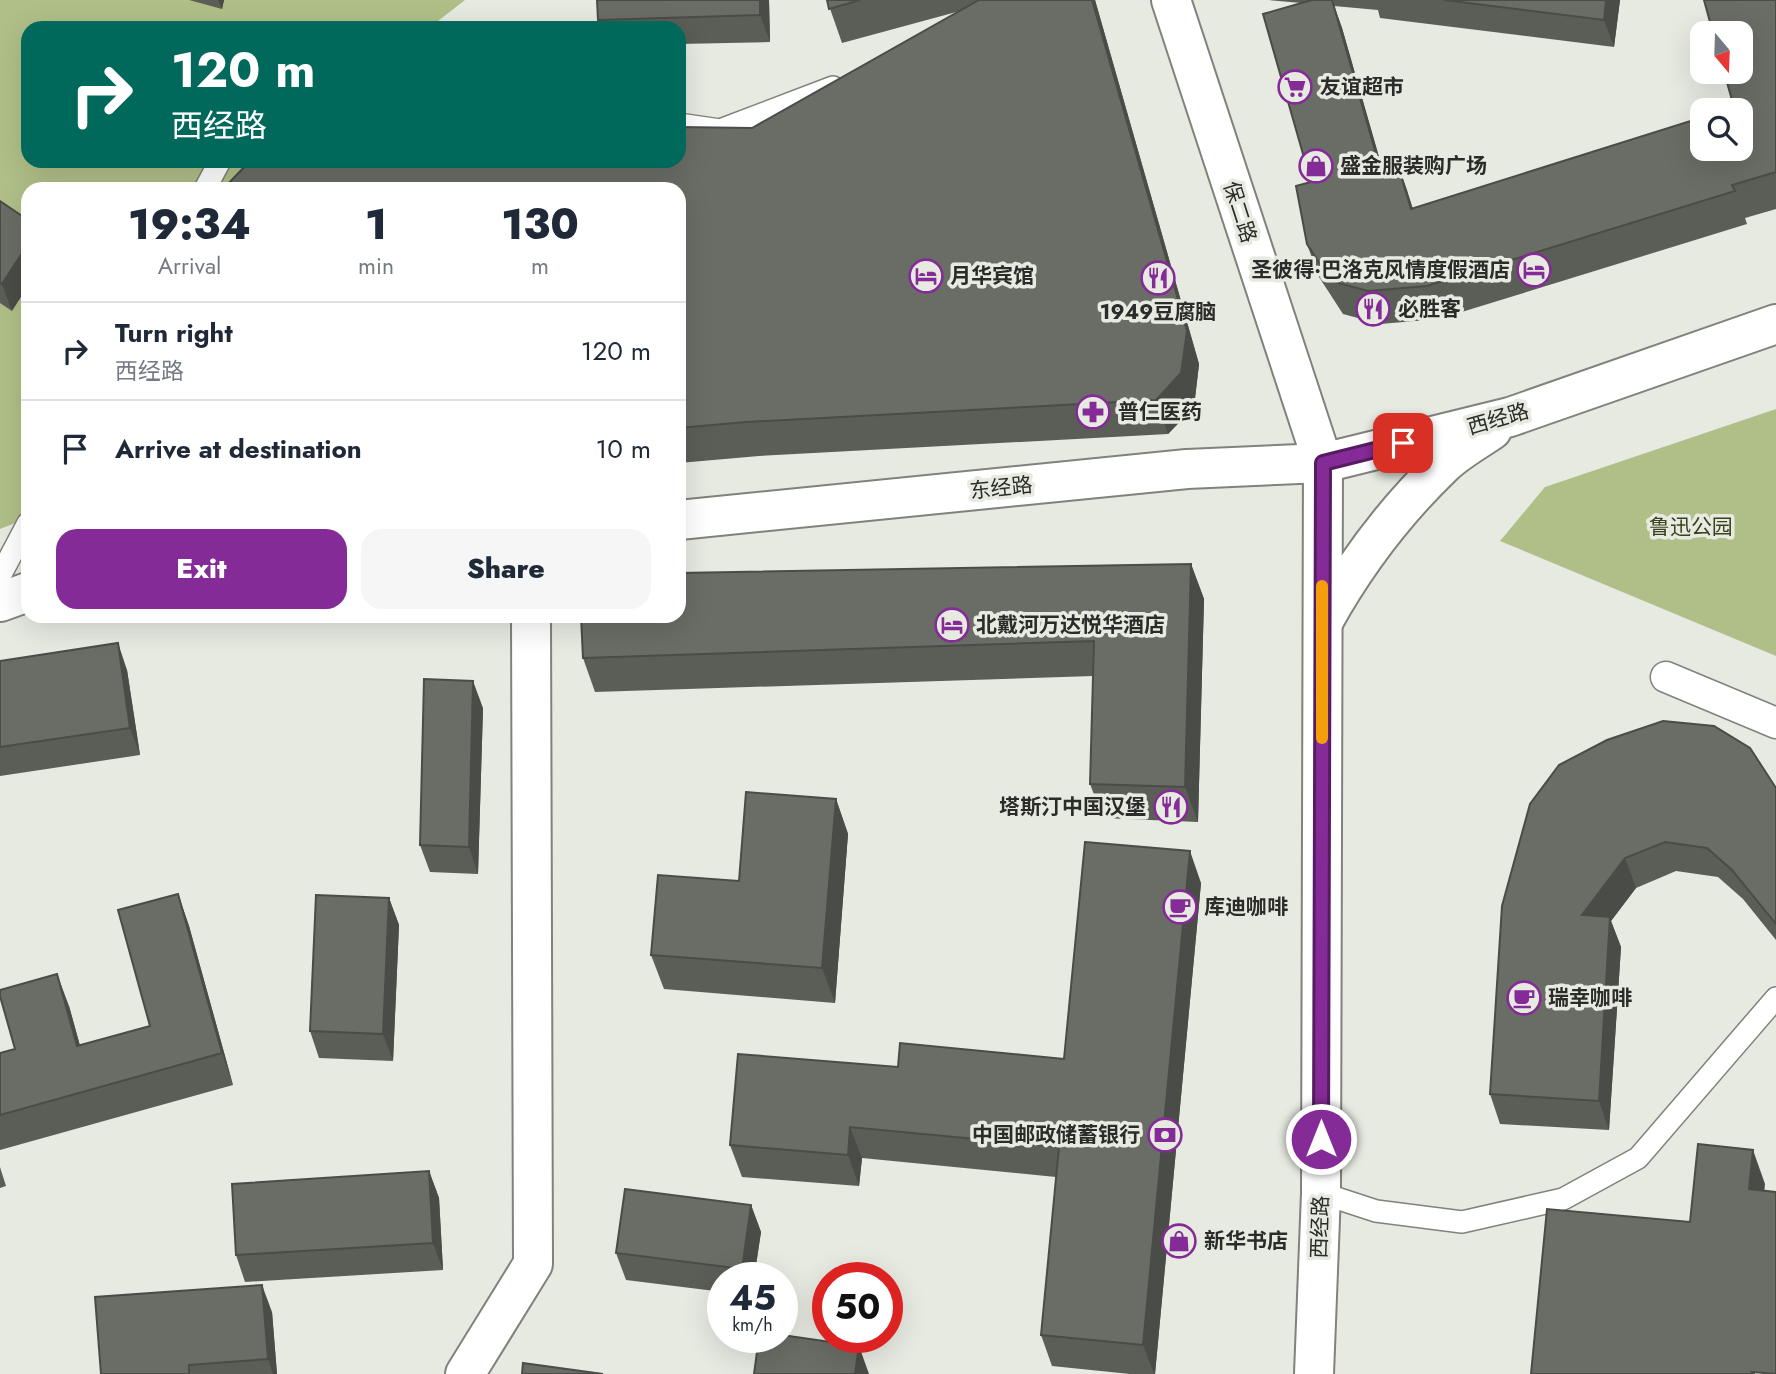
<!DOCTYPE html>
<html lang="en">
<head>
<meta charset="utf-8">
<style>
  body { margin:0; font-family:Jost,"Noto Sans SC",sans-serif; background:#f6f6f7; color:#1f2937; height:100vh; display:flex; flex-direction:column; font-size:26px; white-space:nowrap }
  * { box-sizing:border-box; margin:0 }
  p { font-size:23px; color:#747a83 }
  .icon { flex:none; width:38px; height:38px; fill:none; stroke:currentColor; stroke-width:2; stroke-linecap:round; stroke-linejoin:round }
  .map { position:relative; flex:1; overflow:hidden }
  .drawer { position:absolute; left:21px; top:182px; width:665px; height:441px; display:flex; flex-direction:column; background:#fff; border-radius:21px; box-shadow:0 7px 28px #0002 }
  .drawer>* { flex:none }
  .guide { position:absolute; left:21px; top:21px; width:665px; height:147px; border-radius:21px; box-shadow:0 7px 28px #0002; background:#00695c; color:#fff; overflow:hidden }
  .needle { width:46px; rotate:161deg }
  .buttons { position:absolute; left:1690px; top:21px; display:grid; gap:14px }
  .buttons a { display:grid; place-items:center; width:63px; height:63px; border-radius:14px; background:#fff; box-shadow:0 7px 28px #0002; font-size:35px }
  .speed { position:absolute; left:707px; top:1262px; display:flex; gap:14px; font-size:35px; font-weight:700; text-align:center }
  .speed>* { display:grid; place-content:center; width:91px; height:91px; border-radius:50%; background:#fff; box-shadow:0 7px 28px #0002; line-height:1 }
  .speed small { font-size:18px; font-weight:400 }
  .speed .limit { border:10px solid #d22; background:#fff; color:#111 }
  .pin { position:absolute; display:grid; place-items:center; width:60px; height:60px; color:#fff; margin:-30px; border-radius:14px; box-shadow:0 4px 10px #0006 }
  .me { position:absolute; width:77px; margin:-38px; rotate:0deg; stroke-linejoin:round; filter:drop-shadow(0 0 5px #0008) }
  .turn { display:flex; align-items:center; gap:24px; height:147px; padding:0 35px; font-size:32px }
  .turn .icon { width:91px; height:91px; stroke-width:2.5 }
  .turn b { display:block; font-size:49px; line-height:60px }
  .eta { display:flex; justify-content:space-evenly; align-items:center; height:119px; text-align:center }
  .eta b { font-size:42px; font-weight:800; line-height:49px }
  .action { display:flex; gap:14px; margin-top:auto; padding:14px 35px }
  .action a { flex:1; height:80px; border-radius:21px; background:#852b97; color:#fff; font-size:28px; font-weight:800; line-height:80px; text-align:center }
  .action a+a { background:#f6f6f7; color:#1f2937 }
  ul { padding:0; list-style:none }
  li { display:flex; align-items:center; gap:21px; height:98px; padding:0 35px; border-top:2px solid #e0e1e3 }
  li div { flex:1 }
  li b { display:block; font-size:26px }
  li em { font-style:normal }
  .map>svg:first-child { display:block }
</style>
</head>
<body>
<div class="map">
<svg width="1776" height="1374" viewBox="0 0 1776 1374">
  <rect width="100%" height="100%" fill="#e7eae1"/>
  <g fill="#b0bf88">
    <path d="M0,0H465L429,28H28V161H284L271,189H28V518L0,529Z"/>
    <path d="M1776,409V656L1500,541L1545,487Z"/>
  </g>
  <g fill="none" stroke-linecap="round" stroke-linejoin="round">
    <defs>
      <g id="service">
        <path d="M679,124L720,130L833,87"/>
        <path d="M205,189L220,161"/>
        <path d="M0,576L28,523"/>
        <path d="M1321,1193L1376,1211L1462,1222L1563,1199L1638,1158L1776,998"/>
      </g>
      <path id="pedestrian" d="M1666,677L1776,723"/>
      <path id="minor" d="M465,1374L533,1264L531,616"/>
      <path id="tertiary" d="M1171,0L1323,463"/>
      <g id="secondary">
        <path d="M679,520L1187,469L1323,463L1510,417L1776,324"/>
        <path d="M0,602L28,592"/>
        <path d="M1323,622C1355,564 1396,510 1444,464C1458,451 1476,441 1492,430"/>
        <path d="M1314,1374L1321,1193L1323,463"/>
      </g>
    </defs>
    <use href="#service" stroke="#80827b" stroke-width="24"/>
    <use href="#pedestrian" stroke="#80827b" stroke-width="33"/>
    <use href="#minor" stroke="#80827b" stroke-width="42"/>
    <use href="#tertiary" stroke="#80827b" stroke-width="42"/>
    <use href="#secondary" stroke="#80827b" stroke-width="42"/>
    <use href="#service" stroke="#fff" stroke-width="21"/>
    <use href="#pedestrian" stroke="#fff" stroke-width="30"/>
    <use href="#minor" stroke="#fff" stroke-width="38"/>
    <use href="#tertiary" stroke="#fff" stroke-width="38"/>
    <use href="#secondary" stroke="#fff" stroke-width="38"/>
  </g>
  <g fill="#5b5e57">
    <path d="M189,0H224L222,9Z"/>
    <path d="M597,0H769L770,42L679,44V28H601L598,20Z"/>
    <path d="M827,0H1095L1199,364L1194,407L1168,434L759,456L679,463V189H225L224,188L752,128L960,11L842,43Z"/>
    <path d="M1268,0H1620L1614,47L1380,18L1378,10L1334,6L1342,28L1380,161L1395,156L1413,209L1734,107L1776,0V209L1745,218L1747,224L1439,319L1380,324L1343,314L1319,277L1307,244L1311,182L1301,3Z"/>
    <path d="M0,201L12,311L0,303Z"/>
    <path d="M1191,564L1204,599L1198,822L1103,818L1090,784L1093,676L595,692L583,658Z"/>
    <path d="M0,661L127,670L140,755L0,776Z"/>
    <path d="M483,708L478,874L430,872L420,845Z"/>
    <path d="M1776,788V940L1743,899L1718,877L1676,871L1636,888L1611,921L1621,947L1609,1130L1500,1124L1490,1094L1502,906Z"/>
    <path d="M836,799L848,834L835,1003L664,989L651,955Z"/>
    <path d="M1201,883L1155,1374H1130L1052,1366L1041,1335L1056,1177L862,1158L859,1186L742,1177L730,1145L898,1067L1064,1059Z"/>
    <path d="M178,894L189,926L233,1085L0,1150V1053L15,1049L69,1006L80,1046L150,1026Z"/>
    <path d="M389,898L399,925L393,1061L319,1058L310,1031Z"/>
    <path d="M0,1167L6,1186L0,1188Z"/>
    <path d="M429,1171L439,1198L443,1270L245,1282L236,1255Z"/>
    <path d="M751,1205L761,1232L754,1278H723V1292L626,1280L616,1253Z"/>
    <path d="M272,1312L277,1374H101Z"/>
  </g>
  <g fill="#4a4c47">
    <path d="M218,0H224L222,9Z"/>
    <path d="M760,0H769L770,42L760,15Z"/>
    <path d="M1092,0H1095L1199,364L1194,407L1168,434L1156,400Z"/>
    <path d="M1332,0L1342,28L1390,195L1378,161Z"/>
    <path d="M1606,0H1620L1614,47L1604,20Z"/>
    <path d="M1395,156L1407,190L1423,243L1411,209Z"/>
    <path d="M28,244V286L12,311L2,284Z"/>
    <path d="M1191,564L1204,599L1198,822L1185,787Z"/>
    <path d="M118,643L127,670L140,755L130,728Z"/>
    <path d="M473,681L483,708L478,874L469,847Z"/>
    <path d="M836,799L848,834L835,1003L822,968Z"/>
    <path d="M1190,851L1201,883L1155,1374H1154L1143,1345Z"/>
    <path d="M1625,858L1636,888L1611,921L1621,947L1609,1130L1599,1101L1582,915Z"/>
    <path d="M178,894L189,926L233,1085L222,1053Z"/>
    <path d="M389,898L399,925L393,1061L383,1034Z"/>
    <path d="M57,974L69,1006L89,1078L77,1046Z"/>
    <path d="M850,1127L862,1158L859,1186L848,1155Z"/>
    <path d="M1753,1150L1765,1184L1761,1224L1749,1189Z"/>
    <path d="M429,1171L439,1198L443,1270L433,1243Z"/>
    <path d="M751,1205L761,1232L754,1278H745L742,1269Z"/>
    <path d="M262,1285L272,1312L277,1374H273L268,1359Z"/>
    <path d="M859,1346L869,1374H855Z"/>
  </g>
  <g fill="#6a6d65" stroke="#4a4c47" stroke-width="2">
    <path d="M597,0H760V15L598,20Z"/>
    <path d="M827,0H860L829,9Z"/>
    <path d="M979,0H1092L1187,331L1181,373L1156,400L746,422L679,428V189H226L224,188L250,161H679V127L752,128Z"/>
    <path d="M1312,0H1332L1378,161L1395,156L1411,209L1703,117V149H1741V110H1724L1734,107L1724,72H1741V33H1713L1704,0H1776V172L1732,185L1735,191L1427,286L1368,291L1331,281L1307,244L1296,186L1311,182L1263,14Z"/>
    <path d="M1444,0H1606L1604,20Z"/>
    <path d="M0,201L28,220V244L2,284L0,283Z"/>
    <path d="M1191,564L1185,787L1090,784L1094,641L583,658L581,616H679V573Z"/>
    <path d="M118,643L130,728L0,747V661Z"/>
    <path d="M424,679L473,681L469,847L420,845Z"/>
    <path d="M1663,721L1714,726L1750,748L1776,788V924L1732,870L1707,848L1665,842L1625,858L1582,915L1610,917L1599,1101L1490,1094L1502,906L1530,804L1559,765L1607,740Z"/>
    <path d="M746,792L836,799L822,968L651,955L658,875L739,881Z"/>
    <path d="M1085,842L1190,851L1143,1345L1041,1335L1059,1147L850,1127L848,1155L730,1145L738,1054L898,1067L900,1043L1064,1059Z"/>
    <path d="M178,894L222,1053L0,1115V1053L15,1049L0,996V990L57,974L77,1046L150,1026L118,910Z"/>
    <path d="M316,895L389,898L383,1034L310,1031Z"/>
    <path d="M1698,1144L1753,1150L1749,1189L1776,1192V1374L1752,1372L1754,1374H1531L1547,1209L1690,1222Z"/>
    <path d="M429,1171L433,1243L236,1255L232,1184Z"/>
    <path d="M625,1189L751,1205L742,1269L616,1253Z"/>
    <path d="M262,1285L268,1359L189,1365V1374H101L95,1297Z"/>
    <path d="M782,1335L859,1346L855,1374H754L759,1337H782Z"/>
    <path d="M523,1363L603,1374H522Z"/>
  </g>
  <g fill="none" stroke-linecap="round" stroke-linejoin="round">
    <defs>
      <path id="route" d="M1321,1139L1323,463L1403,443"/>
    </defs>
    <use href="#route" stroke="#561c62" stroke-width="18"/>
    <use href="#route" stroke="#852b97" stroke-width="12"/>
    <path stroke="#f59e0b" stroke-width="12" d="M1322,738V586"/>
  </g>
  <defs>
    <symbol id="supermarket-ring" viewBox="-11 -11 22 22"><circle r="9.5" fill="#e7eae1" stroke="#852b97" stroke-width="1.5"/><path d="M-6-5.5h2.5l.6 2H6L4.5 2H-2.5L-4.4-4H-6ZM-1.5 3.2a1.3 1.3 0 1 0 .1 0ZM3 3.2a1.3 1.3 0 1 0 .1 0Z" fill="#852b97"/></symbol>
    <symbol id="shop-ring" viewBox="-11 -11 22 22"><circle r="9.5" fill="#e7eae1" stroke="#852b97" stroke-width="1.5"/><path d="M-5-2.5h2.3a2.7 3.5 0 0 1 5.4 0H5L5.5 6h-11ZM-1.5-2.5h3a1.5 2.3 0 0 0-3 0Z" fill="#852b97"/></symbol>
    <symbol id="hotel-ring" viewBox="-11 -11 22 22"><circle r="9.5" fill="#e7eae1" stroke="#852b97" stroke-width="1.5"/><path d="M-6-4.5h1.5V1H6V5H4.5V3h-9V5H-6ZM-4 0a1.8 1.8 0 1 1 3.6 0ZM.5 0V-2.5h3Q6-2.5 6 0Z" fill="#852b97"/></symbol>
    <symbol id="restaurant-ring" viewBox="-11 -11 22 22"><circle r="9.5" fill="#e7eae1" stroke="#852b97" stroke-width="1.5"/><path d="M-5-6h1v4h1v-4h1v4h1v-4h1v5L-1.5 .5V6h-2V.5L-5-1ZM5-6V6H3V1.5H1.5Q1.5-4 5-6Z" fill="#852b97"/></symbol>
    <symbol id="pharmacy-ring" viewBox="-11 -11 22 22"><circle r="9.5" fill="#e7eae1" stroke="#852b97" stroke-width="1.5"/><path d="M-2-6h4v4h4v4h-4v4h-4v-4h-4v-4h4Z" fill="#852b97"/></symbol>
    <symbol id="cafe-ring" viewBox="-11 -11 22 22"><circle r="9.5" fill="#e7eae1" stroke="#852b97" stroke-width="1.5"/><path d="M-5.5-4.5H6V0H3Q3 3.5 0 3.5H-2.5Q-5.5 3.5-5.5 0ZM3-3.2v2h1.7v-2ZM-6 4.5H4V6H-6Z" fill="#852b97"/></symbol>
    <symbol id="bank-ring" viewBox="-11 -11 22 22"><circle r="9.5" fill="#e7eae1" stroke="#852b97" stroke-width="1.5"/><path d="M-6-4H6V4H-6ZM0-2.3a2.3 2.3 0 1 0 0 4.6a2.3 2.3 0 1 0 0-4.6Z" fill="#852b97"/></symbol>
  </defs>
  <g fill-rule="evenodd">
    <use href="#supermarket-ring" x="1276" y="68" width="38" height="38"/>
    <use href="#shop-ring" x="1297" y="147" width="38" height="38"/>
    <use href="#hotel-ring" x="1515" y="251" width="38" height="38"/>
    <use href="#hotel-ring" x="907" y="257" width="38" height="38"/>
    <use href="#restaurant-ring" x="1139" y="259" width="38" height="38"/>
    <use href="#restaurant-ring" x="1354" y="290" width="38" height="38"/>
    <use href="#pharmacy-ring" x="1074" y="393" width="38" height="38"/>
    <use href="#hotel-ring" x="933" y="606" width="38" height="38"/>
    <use href="#restaurant-ring" x="1152" y="788" width="38" height="38"/>
    <use href="#cafe-ring" x="1161" y="888" width="38" height="38"/>
    <use href="#cafe-ring" x="1505" y="979" width="38" height="38"/>
    <use href="#bank-ring" x="1146" y="1116" width="38" height="38"/>
    <use href="#shop-ring" x="1160" y="1222" width="38" height="38"/>
  </g>
  <g text-anchor="middle" dominant-baseline="central" stroke-width="7" stroke-linejoin="round" paint-order="stroke">
    <g font-size="21" font-weight="bold" fill="#2b2c29" stroke="#e7eae1" text-anchor="start">
      <text x="1320" y="87">友谊超市</text>
      <text x="1340" y="166">盛金服装购广场</text>
      <text x="1510" y="270" text-anchor="end">圣彼得·巴洛克风情度假酒店</text>
      <text x="950" y="276">月华宾馆</text>
      <text x="1398" y="309">必胜客</text>
      <text x="1158" y="312" text-anchor="middle">1949豆腐脑</text>
      <text x="1118" y="412">普仁医药</text>
      <text x="976" y="625">北戴河万达悦华酒店</text>
      <text x="1146" y="807" text-anchor="end">塔斯汀中国汉堡</text>
      <text x="1204" y="907">库迪咖啡</text>
      <text x="1548" y="998">瑞幸咖啡</text>
      <text x="1140" y="1135" text-anchor="end">中国邮政储蓄银行</text>
      <text x="1204" y="1241">新华书店</text>
    </g>
    <g font-size="21" fill="#2b2c29" stroke="#e7eae1">
      <text transform="translate(1240 212) rotate(72)">保二路</text>
      <text transform="translate(1498 419) rotate(-16)">西经路</text>
      <text transform="translate(1001 488) rotate(-6)">东经路</text>
      <text transform="translate(1320 1227) rotate(-88)">西经路</text>
    </g>
    <g font-size="21" fill="#38411b" stroke="#e7eae1">
      <text x="1691" y="527">鲁迅公园</text>
    </g>
  </g>
</svg>
<div class="buttons">
<a><svg class="needle" viewBox="-14 -14 28 28"><path d="M0-13l5 13h-10z" fill="#e53935"/><path d="M0 13l5-13h-10z" fill="#747a83"/></svg></a>
<a><svg class="icon" aria-label="search" viewBox="0 0 24 24"><circle cx="10" cy="10" r="6"/><path d="M15 15l6 6"/></svg></a>
</div>
<div class="speed"><div>45<small>km/h</small></div><div class="limit">50</div></div>
<div class="pin" style="left:1403px;top:443px;background:#d93025"><svg class="icon" aria-label="arrive" viewBox="0 0 24 24"><path d="M6 21V4h12l-3 4 3 4H6"/></svg></div>
<svg class="me" style="left:1321px;top:1139px" viewBox="-20 -20 40 40"><circle r="17" fill="#852b97" stroke="#fff" stroke-width="3"/><path d="M0-11L8 9 0 5-8 9z" fill="#fff"/></svg>
<div class="guide">
<div class="turn"><svg class="icon" aria-label="right" viewBox="0 0 24 24"><path d="M7 20v-9h11M14 6l5 5-5 5"/></svg><div><b>120 m</b>西经路</div></div>
</div>
<section class="drawer">
<div class="eta">
<div><b>19:34</b><p>Arrival</p></div>
<div><b>1</b><p>min</p></div>
<div><b>130</b><p>m</p></div>
</div>
<ul>
<li><svg class="icon" aria-label="right" viewBox="0 0 24 24"><path d="M7 20v-9h11M14 6l5 5-5 5"/></svg><div><b>Turn right</b><p>西经路</p></div><em>120 m</em></li>
<li><svg class="icon" aria-label="arrive" viewBox="0 0 24 24"><path d="M6 21V4h12l-3 4 3 4H6"/></svg><div><b>Arrive at destination</b></div><em>10 m</em></li>
</ul>
<div class="action"><a>Exit</a><a>Share</a></div>
</section>
</div>
</body>
</html>
